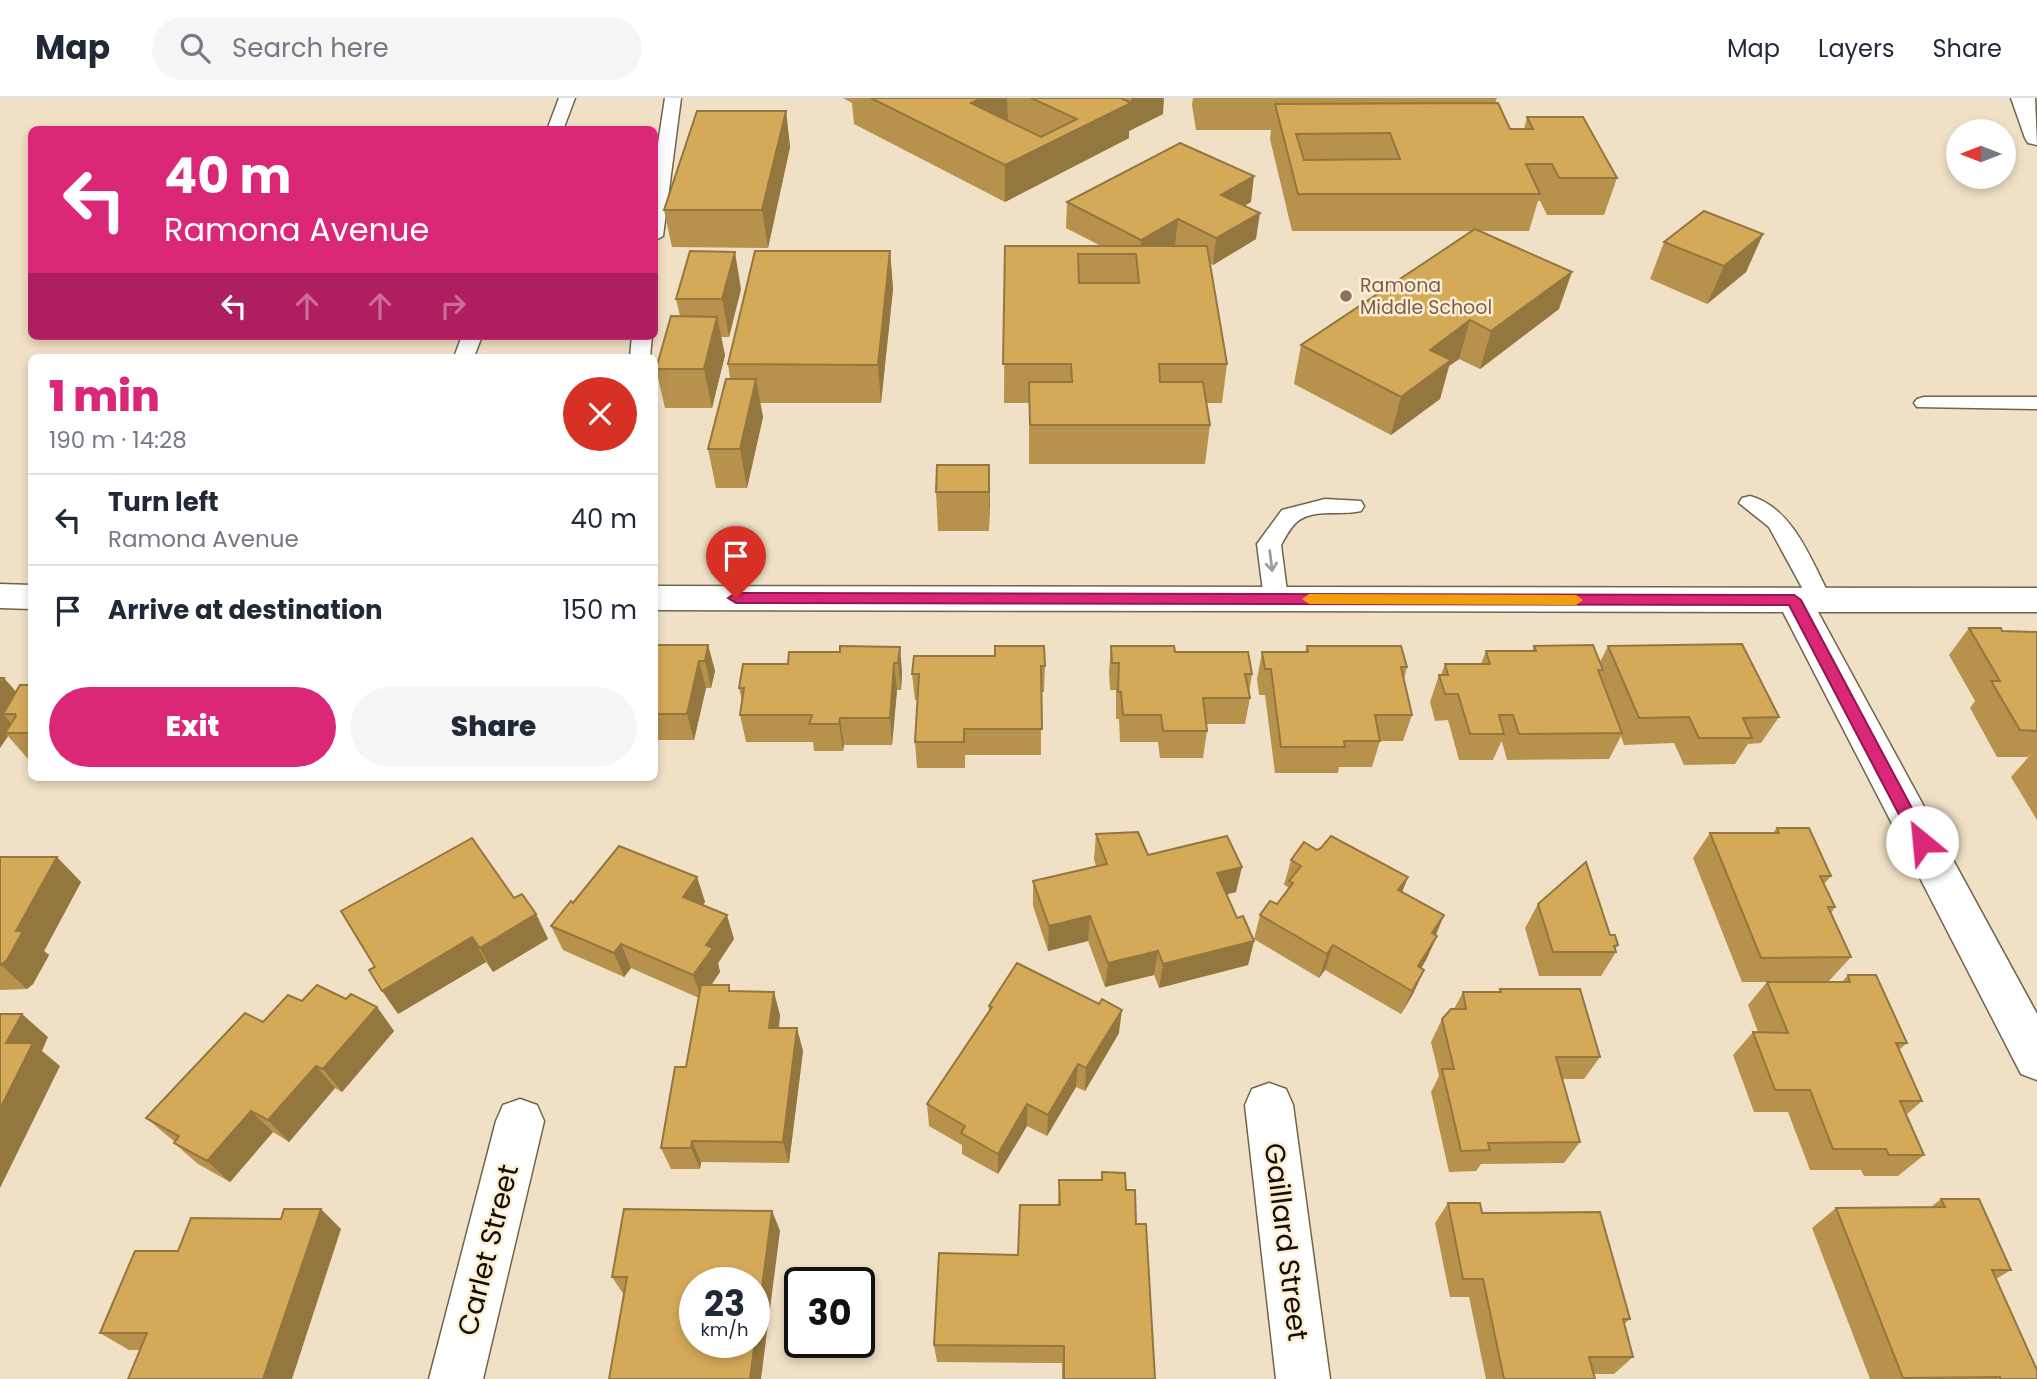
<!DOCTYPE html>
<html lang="en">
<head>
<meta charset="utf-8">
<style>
  body { margin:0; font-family:Poppins,sans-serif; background:#f6f6f7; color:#1f2937; height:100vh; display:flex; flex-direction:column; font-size:26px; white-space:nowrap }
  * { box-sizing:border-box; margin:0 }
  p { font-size:23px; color:#747a83 }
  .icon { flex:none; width:38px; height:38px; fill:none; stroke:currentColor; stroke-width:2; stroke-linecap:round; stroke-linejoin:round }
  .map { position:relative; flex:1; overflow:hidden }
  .side { position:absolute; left:28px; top:256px; width:630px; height:427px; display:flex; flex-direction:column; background:#fff; border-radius:10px; box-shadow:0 4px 10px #0003 }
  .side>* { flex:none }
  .top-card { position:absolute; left:28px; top:28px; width:630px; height:214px; border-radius:10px; box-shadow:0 4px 10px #0003; background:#db2777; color:#fff; overflow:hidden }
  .needle { width:46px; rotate:270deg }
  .fabs { position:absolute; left:1946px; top:21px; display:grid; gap:14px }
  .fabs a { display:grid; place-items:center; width:70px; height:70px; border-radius:50%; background:#fff; box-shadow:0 4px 10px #0003; font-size:35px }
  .speed { position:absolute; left:679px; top:1169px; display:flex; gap:14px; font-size:35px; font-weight:700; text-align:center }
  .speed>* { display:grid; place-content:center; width:91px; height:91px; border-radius:50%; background:#fff; box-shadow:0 4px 10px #0003; line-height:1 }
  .speed small { font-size:18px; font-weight:400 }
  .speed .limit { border:4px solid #111; border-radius:10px; background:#fff; color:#111 }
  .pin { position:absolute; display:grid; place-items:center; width:60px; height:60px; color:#fff; margin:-72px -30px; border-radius:50% 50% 50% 0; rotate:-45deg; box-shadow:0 0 7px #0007 }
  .pin .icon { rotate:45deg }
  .me { position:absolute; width:77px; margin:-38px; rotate:332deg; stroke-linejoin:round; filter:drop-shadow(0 0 5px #0008) }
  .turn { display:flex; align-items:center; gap:24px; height:147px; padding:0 21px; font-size:32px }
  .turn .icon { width:91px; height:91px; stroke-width:2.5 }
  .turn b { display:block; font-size:49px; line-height:60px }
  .lanes { display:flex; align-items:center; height:66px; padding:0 21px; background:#0003; justify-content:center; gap:35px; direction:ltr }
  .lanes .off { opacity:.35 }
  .round { display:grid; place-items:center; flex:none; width:74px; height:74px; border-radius:37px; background:#f6f6f7 }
  .head { display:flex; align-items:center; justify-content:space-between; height:119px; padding:0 21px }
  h1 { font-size:42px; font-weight:800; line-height:52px; color:#db2777 }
  .action { display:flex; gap:14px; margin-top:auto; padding:14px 21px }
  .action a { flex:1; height:80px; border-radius:42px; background:#db2777; color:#fff; font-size:28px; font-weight:800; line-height:80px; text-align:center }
  .action a+a { background:#f6f6f7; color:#1f2937 }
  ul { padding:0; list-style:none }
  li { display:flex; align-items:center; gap:21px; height:91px; padding:0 21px; border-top:2px solid #e0e1e3 }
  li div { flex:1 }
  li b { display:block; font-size:26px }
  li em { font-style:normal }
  header { display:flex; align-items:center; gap:42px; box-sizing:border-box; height:98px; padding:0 35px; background:#fff; border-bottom:2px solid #e0e1e3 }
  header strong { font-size:33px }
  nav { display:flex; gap:38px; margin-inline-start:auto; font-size:24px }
  .search { width:490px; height:63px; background:#f6f6f7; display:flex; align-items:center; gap:18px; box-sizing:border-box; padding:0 24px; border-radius:38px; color:#747a83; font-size:26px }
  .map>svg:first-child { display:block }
</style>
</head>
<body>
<header>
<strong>Map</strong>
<div class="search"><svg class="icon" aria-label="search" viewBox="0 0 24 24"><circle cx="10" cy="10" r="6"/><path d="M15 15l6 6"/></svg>Search here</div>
<nav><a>Map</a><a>Layers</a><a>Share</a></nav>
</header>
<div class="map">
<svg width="2037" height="1281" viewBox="0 0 2037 1281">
  <rect width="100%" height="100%" fill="#f0e0c5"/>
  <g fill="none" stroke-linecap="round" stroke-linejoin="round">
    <defs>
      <g id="service">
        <path d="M559,0H575L563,32H547Z"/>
        <path d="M665,0H681L663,138L654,143V72Z"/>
        <path d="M462,238H482L474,259H454Z"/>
        <path d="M632,238H652L650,259H630Z"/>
        <path d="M1924,299H2037V311L1917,309L1914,305L1917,301Z"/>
        <path d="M1750,398C1794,410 1812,465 1832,502L1828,508L1820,510L1812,508L1769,429L1739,405L1742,400Z"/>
        <path d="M1325,401L1361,403L1364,408L1361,413C1342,418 1315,410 1298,423C1291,428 1285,440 1281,447L1288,501L1284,507L1276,509L1268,507L1264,501L1257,446L1282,412Z"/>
      </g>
      <g id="minor">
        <path d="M0,486L32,487V511L0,510Z"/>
        <path d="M654,488L2037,490V514H1818L2037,916V982L2021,976L1783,514L654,512Z"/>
        <path d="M1269,985L1286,991L1293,1007L1330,1281H1276L1245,1007L1252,991Z"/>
        <path d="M520,1001L537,1007L544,1023L483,1281H429L496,1023L503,1007Z"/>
      </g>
      <path id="tertiary" d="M2011,0H2035L2037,47L2028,45L2025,40Z"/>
    </defs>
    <use href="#service" stroke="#71644c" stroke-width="3"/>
    <use href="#minor" stroke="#71644c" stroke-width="3"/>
    <use href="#tertiary" stroke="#71644c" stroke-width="3"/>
    <use href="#service" fill="#fff" fill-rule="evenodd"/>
    <use href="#minor" fill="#fff" fill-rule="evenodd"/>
    <use href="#tertiary" fill="#fff" fill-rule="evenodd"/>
  </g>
  <g fill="#b6924d">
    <path d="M843,0H1131L1130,2L1163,16L1129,33V40L1005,104L854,26L852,5Z"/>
    <path d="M1193,0H1497L1495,5L1510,31H1524L1527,19L1617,80L1604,117H1547L1540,103H1538L1529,133H1479L1559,211L1480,271L1459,261L1449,268L1440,301L1391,337L1294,286L1301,247L1472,133H1292L1270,41L1271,32H1196L1192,7Z"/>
    <path d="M786,13L790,49L768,150L672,149L664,112Z"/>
    <path d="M1067,104H1251L1244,108L1256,141L1213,167L1210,165L1227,266L1222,305H1206L1210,327L1205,366H1029V305H1004L1005,148H1101L1066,130Z"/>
    <path d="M1763,136L1746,174L1707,206L1650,181L1664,144Z"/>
    <path d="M890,153L893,191L881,305H760L763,319L747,390H716L708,351L730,281L728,266Z"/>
    <path d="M741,191L729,239H721L725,257L712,310H665L656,271L680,218L676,201Z"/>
    <path d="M989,367V433H938L936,394Z"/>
    <path d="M1969,530L2002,533L2037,534V722L2011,679L2033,654L2028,659H1997L1970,610L1975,603L1949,557Z"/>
    <path d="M654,547H708L715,573L711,590H706L694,642H654Z"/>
    <path d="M1111,548L1175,554L1252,576L1249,595L1250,600L1245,626H1207V633L1203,660H1160L1158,644H1120L1119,621H1116V592H1110L1109,574Z"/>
    <path d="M1307,548L1407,569L1404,581L1412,617L1403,643H1380L1372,669H1339L1338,675H1275L1265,597H1259L1257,581L1262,554H1305Z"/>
    <path d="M1534,548L1600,564L1608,548L1779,619L1761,645L1748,646L1735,666L1684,667L1674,645L1624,647L1621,638L1609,661L1507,662L1502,644H1501L1493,662H1459L1448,622L1435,623L1430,604L1439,577H1441L1445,566H1481L1486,553H1532Z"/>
    <path d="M900,549L902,575L901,592H897L892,647H844L843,653H814L813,644H746L740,617L742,603L739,590L788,566L840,554Z"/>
    <path d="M995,558L1045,568L1044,594H1041V657H965V670H917L915,644L918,602H915L912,576Z"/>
    <path d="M0,580L16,594L30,587L32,584V661H28L8,638L0,650Z"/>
    <path d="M138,679H167L166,681H139Z"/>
    <path d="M1777,730L1831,778L1824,786L1835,809L1831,815L1851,859L1829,883L1842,884L1848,877L1907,945L1899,952L1922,1003L1906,1017L1924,1057L1898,1078H1864L1861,1072H1810L1788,1014H1754L1733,957L1753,934H1758L1748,907L1767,884H1742L1693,760L1710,735H1773Z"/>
    <path d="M1096,736L1236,794L1227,796L1237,820L1254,843L1248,867L1159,890L1154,877L1105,889L1088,843L1048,853L1033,808V783L1096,768L1094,761Z"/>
    <path d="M1317,752L1408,779L1402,794L1444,817L1436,837L1437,838L1426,862L1421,870L1424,872L1413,896L1401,916L1325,872L1319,880L1254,841L1260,817L1277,806L1287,792L1288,789L1284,787L1291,762Z"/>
    <path d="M0,758L81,784L44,853L49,857L33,886L27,891L0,892Z"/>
    <path d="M697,779L705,804L703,807L734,841L718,865L720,874L711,887L731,893L780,917L779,930L803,953L789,1065L701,1064L700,1071H671L661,1050L686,969L699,900L631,870L624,879L563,852L551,828L573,805Z"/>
    <path d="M514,800L536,816L548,841L493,874L486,864L398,916Z"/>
    <path d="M1538,806L1610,837L1618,847L1615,852L1616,854L1601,878H1539L1525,830Z"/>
    <path d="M1500,891L1600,959L1584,981H1563L1580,1044L1564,1065L1481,1066L1476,1073L1449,1074L1431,994L1439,978L1431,944L1442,921L1454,911L1463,894H1498Z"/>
    <path d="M346,901L377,909L394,933L342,994L335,990L289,1044L273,1034L230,1084L198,1066L174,1045L175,1044L146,1020L263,924L302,903Z"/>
    <path d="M989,908L1119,935L1085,993L1076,989L1047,1038L1027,1028L998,1076L962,1056V1047L929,1028L927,1006L989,914Z"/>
    <path d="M1102,1074L1126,1092L1136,1126L1155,1281H1062V1265L937,1264L934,1247L1018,1157L1058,1107L1059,1082H1101Z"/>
    <path d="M1941,1101L2011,1172L1996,1181L2037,1281H1870L1812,1130L1836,1110L1931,1109Z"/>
    <path d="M1448,1105L1482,1115L1630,1221L1624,1226L1633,1259L1614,1276H1593L1595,1281H1486L1469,1199H1450L1435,1125Z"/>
    <path d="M772,1113L780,1133L624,1197L612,1179Z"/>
    <path d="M341,1131L140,1252H129L100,1235L178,1153Z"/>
  </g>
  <g fill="#94773e">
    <path d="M982,0H1007L1008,24L971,5Z"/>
    <path d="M1131,0H1164L1163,16L1129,33V40L1005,104V67L1130,5Z"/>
    <path d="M786,13L790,49L768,150L762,112Z"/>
    <path d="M1254,78L1251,104L1218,122L1221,97Z"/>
    <path d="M1260,115L1256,141L1213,167L1216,140Z"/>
    <path d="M1178,121L1175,147L1139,168L1141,142Z"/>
    <path d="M1763,136L1746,174L1707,206L1724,168Z"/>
    <path d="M890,153L893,191L881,305L878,267Z"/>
    <path d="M735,154L741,191L729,239L722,201Z"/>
    <path d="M1572,174L1559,211L1480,271L1491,233Z"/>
    <path d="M717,219L725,257L712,310L704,271Z"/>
    <path d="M1470,222L1459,261L1449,268L1440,301L1391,337L1401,299L1430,252Z"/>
    <path d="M756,281L763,319L747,390L740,351Z"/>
    <path d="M989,367L990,406L989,433Z"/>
    <path d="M708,547L715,573L711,590L705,563Z"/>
    <path d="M900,549L902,575L901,592L898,565Z"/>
    <path d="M699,563L706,590L694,642L687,616Z"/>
    <path d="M894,565L897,592L892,647L890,620Z"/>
    <path d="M4,580L27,606L15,616H3L14,628L5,635L8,638L0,650V587Z"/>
    <path d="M840,620L844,647L843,653L839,626Z"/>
    <path d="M57,759L81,784L44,853L49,857L33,886L27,891L1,867L16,833Z"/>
    <path d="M1242,769L1236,794L1212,800L1217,775Z"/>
    <path d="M697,779L705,804L691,823L683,799Z"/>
    <path d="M1408,779L1398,804V792Z"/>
    <path d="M536,816L548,841L493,874L480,850Z"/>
    <path d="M727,817L734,841L718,865L720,874L702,901L693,877L706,847Z"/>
    <path d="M1444,817L1434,841L1432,835Z"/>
    <path d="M1090,818L1088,843L1048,853L1049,828Z"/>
    <path d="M1437,838L1426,862L1408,892L1418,868Z"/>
    <path d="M472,839L486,864L398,916L382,893Z"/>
    <path d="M1254,843L1248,867L1159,890L1163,866Z"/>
    <path d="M621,846L631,870L624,879L614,855Z"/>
    <path d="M1333,847L1325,872L1319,880L1327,856Z"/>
    <path d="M1158,853L1154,877L1105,889L1108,865Z"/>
    <path d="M1424,872L1413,896L1401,916L1412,893Z"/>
    <path d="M774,894L780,917L776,953L769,930Z"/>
    <path d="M377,909L394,933L342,994L323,971Z"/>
    <path d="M1122,912L1119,935L1085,993L1086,970Z"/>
    <path d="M22,916L48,939L42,953L60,968L0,1090V1011L6,945Z"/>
    <path d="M797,930L803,953L789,1065L783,1044Z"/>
    <path d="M1078,966L1076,989L1047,1038L1048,1017Z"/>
    <path d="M316,968L335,990L289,1044L268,1022Z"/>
    <path d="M1027,1006V1028L998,1076V1056Z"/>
    <path d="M251,1013L273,1034L230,1084L207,1063Z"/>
    <path d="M692,1043L701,1064L700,1071L691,1050Z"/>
    <path d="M321,1111L341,1131L292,1281H263Z"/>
    <path d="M772,1113L780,1133L761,1281H750Z"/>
  </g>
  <g fill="#d4aa59" stroke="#94773e" stroke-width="2" fill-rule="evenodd">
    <path d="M871,0H982L971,5L1041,39L1077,21L1031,0H1121L1131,5L1005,67Z"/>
    <path d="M1498,5L1510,31H1533L1527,19H1583L1617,80H1559L1552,66H1526L1540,96H1298L1275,6ZM1390,35L1400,61L1304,62L1296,36Z"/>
    <path d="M697,13H786L762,112H664Z"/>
    <path d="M1180,45L1254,78L1221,97L1260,115L1216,140L1178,121L1141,142L1067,104Z"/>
    <path d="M1704,113L1763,136L1724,168L1664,144Z"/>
    <path d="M1475,131L1572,174L1491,233L1470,222L1430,252L1451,262L1401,299L1301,247Z"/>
    <path d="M1005,148H1207L1227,266H1159L1160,284H1203L1210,327H1030L1029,284H1072L1071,266H1003ZM1078,156H1136L1139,185H1079Z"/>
    <path d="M690,153L735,154L722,201H676Z"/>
    <path d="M755,153H890L878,267L728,266Z"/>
    <path d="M671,218L717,219L704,271H656Z"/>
    <path d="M726,281H756L740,351H708Z"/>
    <path d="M937,367H989V394H936Z"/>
    <path d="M1969,530H2001L2002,533L2037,534V633L2020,632L1991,583H2000Z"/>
    <path d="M1742,546L1779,619L1743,620L1752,640H1699L1689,619L1639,620L1608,548Z"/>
    <path d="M654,547H708L705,563H699L687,616H654Z"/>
    <path d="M1593,547L1603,572H1598L1622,635L1519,636L1513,617H1499L1504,636H1470L1458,596H1445L1439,577H1448L1445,566H1490L1486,553H1536L1534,548Z"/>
    <path d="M840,548L900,549L898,565H894L890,620H840L839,626H809L812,617H740L744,590H739L743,566H788L789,554H840Z"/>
    <path d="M995,548H1044L1045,568H1041L1042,631H964V644H915L919,576H912L914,558H995Z"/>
    <path d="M1111,548H1174L1175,554H1248L1252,576H1245L1250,600H1203L1207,633H1163L1161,617H1123L1121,594H1118L1119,565H1112Z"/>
    <path d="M1307,548H1401L1407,569H1401L1412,617H1375L1380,643H1344L1345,649H1281L1271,571H1265L1262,554H1308Z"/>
    <path d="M0,580H4L0,587Z"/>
    <path d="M32,584V635H5L16,618L15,616H3L20,587H30Z"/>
    <path d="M1777,730H1809L1831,778H1820L1835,809H1828L1851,859L1761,860L1710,735H1779Z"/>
    <path d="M1138,734L1148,757L1227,738L1242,769L1217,775L1237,820L1243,818L1254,843L1163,866L1158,853L1108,865L1090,818L1049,828L1033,783L1107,766L1096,736Z"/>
    <path d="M1331,738L1408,779L1398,792L1444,817L1432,835L1437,838L1418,868L1424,872L1412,893L1333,847L1327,856L1260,817L1270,803L1277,806L1293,785L1289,783L1301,768L1291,762L1304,744L1317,752L1321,750Z"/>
    <path d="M472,740L514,800L522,796L536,816L480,850L472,839L382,893L369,872L375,869L341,813Z"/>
    <path d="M619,748L697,779L683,799L727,817L706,847L713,850L693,877L621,846L614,855L551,828L571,803L573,805Z"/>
    <path d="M0,759H57L16,833H23L7,862L0,867Z"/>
    <path d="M1586,764L1610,837H1615L1618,847L1614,848L1616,854H1553L1538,806Z"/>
    <path d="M1017,865L1099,906L1102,901L1122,912L1086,970L1078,966L1048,1017L1027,1006L998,1056L961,1035L965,1028L927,1006L992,909L989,908Z"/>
    <path d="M1848,877H1876L1907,945H1896L1922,1003H1900L1924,1057H1889L1886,1051H1833L1810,992H1775L1753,934L1788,935L1767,884H1850Z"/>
    <path d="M317,887L346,901L351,896L377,909L323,971L316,968L268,1022L251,1013L207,1063L174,1045L179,1038L146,1020L245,915L263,924L288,897L302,903Z"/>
    <path d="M701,887H729V893L774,894L769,930H797L783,1044L692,1043L691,1050H661L675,969H686Z"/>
    <path d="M1500,891H1580L1600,959H1556L1580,1044L1488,1045L1490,1052L1461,1053L1442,971H1454L1442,921L1451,911H1466L1463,894H1501Z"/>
    <path d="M0,916H22L6,945H33L0,1011Z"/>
    <path d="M1102,1074L1125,1075L1126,1092H1135L1136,1126H1146L1155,1281H1064V1248L934,1247L939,1155L1018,1157L1020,1107H1060L1059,1082H1102Z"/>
    <path d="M1941,1101H1979L2011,1172H1992L2037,1272V1281H2000V1279L1903,1280L1836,1110L1945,1109Z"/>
    <path d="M1448,1105H1480L1482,1115L1600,1114L1630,1221H1623L1633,1259H1589L1595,1281H1504L1483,1181H1463Z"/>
    <path d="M284,1111H321L263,1281H128L147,1235H100L135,1153H178L191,1120L281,1121Z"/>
    <path d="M624,1111L772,1113L750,1281H609L627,1179H612ZM695,1185H754V1244H695Z"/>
  </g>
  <defs><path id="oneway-shaft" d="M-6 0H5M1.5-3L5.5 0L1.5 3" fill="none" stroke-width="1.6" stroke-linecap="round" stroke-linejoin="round" transform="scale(1.75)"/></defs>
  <use stroke="#a09e9b" href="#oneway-shaft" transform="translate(1271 463) rotate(83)"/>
  <path fill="#db2777" stroke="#8e194d" stroke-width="2" d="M736,495L1794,497L1801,502L1930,744L1928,749H1916L1789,507L736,505L728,500Z"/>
  <path fill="#f59e0b" d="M1309,496L1576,497L1583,502L1576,507L1309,506L1302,501Z"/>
  <circle fill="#8d6e63" stroke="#fdeed2" stroke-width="2.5" cx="1346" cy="198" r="7"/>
  <g text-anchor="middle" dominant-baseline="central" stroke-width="5" stroke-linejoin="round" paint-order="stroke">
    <g font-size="19" fill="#785e54" stroke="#fdeed2" text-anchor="start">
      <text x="1360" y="187">Ramona<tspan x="1360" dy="22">Middle School</tspan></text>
    </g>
    <g font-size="28" fill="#120d05" stroke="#fdeed2">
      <text transform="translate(1286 1144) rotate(83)">Gaillard Street</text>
      <text transform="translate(488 1152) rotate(-76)">Carlet Street</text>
    </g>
  </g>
</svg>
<div class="fabs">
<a><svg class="needle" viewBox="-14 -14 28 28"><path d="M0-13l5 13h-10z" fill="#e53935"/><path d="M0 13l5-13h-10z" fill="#747a83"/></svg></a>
</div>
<div class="speed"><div>23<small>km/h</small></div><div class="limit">30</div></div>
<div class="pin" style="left:736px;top:500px;background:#d93025"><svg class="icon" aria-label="arrive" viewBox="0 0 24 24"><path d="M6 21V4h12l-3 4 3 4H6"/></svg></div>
<svg class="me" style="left:1922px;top:744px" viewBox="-20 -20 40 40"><circle r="19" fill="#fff"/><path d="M0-13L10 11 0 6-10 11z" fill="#db2777"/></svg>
<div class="top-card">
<div class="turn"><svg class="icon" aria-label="left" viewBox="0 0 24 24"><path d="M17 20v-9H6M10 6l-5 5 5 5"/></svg><div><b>40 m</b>Ramona Avenue</div></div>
<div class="lanes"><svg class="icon" aria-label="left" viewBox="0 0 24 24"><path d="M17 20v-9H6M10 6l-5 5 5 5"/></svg><svg class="icon off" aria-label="ahead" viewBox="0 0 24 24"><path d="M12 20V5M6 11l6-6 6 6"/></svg><svg class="icon off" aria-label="ahead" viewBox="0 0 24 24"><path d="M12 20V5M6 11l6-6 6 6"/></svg><svg class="icon off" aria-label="right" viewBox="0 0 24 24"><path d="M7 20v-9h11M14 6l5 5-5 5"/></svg></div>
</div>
<section class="side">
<div class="head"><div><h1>1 min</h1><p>190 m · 14:28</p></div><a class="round" style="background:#d93025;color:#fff"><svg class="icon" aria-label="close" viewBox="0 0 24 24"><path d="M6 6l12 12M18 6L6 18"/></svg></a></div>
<ul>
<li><svg class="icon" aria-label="left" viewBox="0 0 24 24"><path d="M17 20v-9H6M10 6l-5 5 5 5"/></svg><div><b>Turn left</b><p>Ramona Avenue</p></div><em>40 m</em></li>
<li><svg class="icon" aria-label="arrive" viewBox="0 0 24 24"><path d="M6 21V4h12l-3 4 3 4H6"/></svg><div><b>Arrive at destination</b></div><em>150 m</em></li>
</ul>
<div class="action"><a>Exit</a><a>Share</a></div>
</section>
</div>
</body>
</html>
